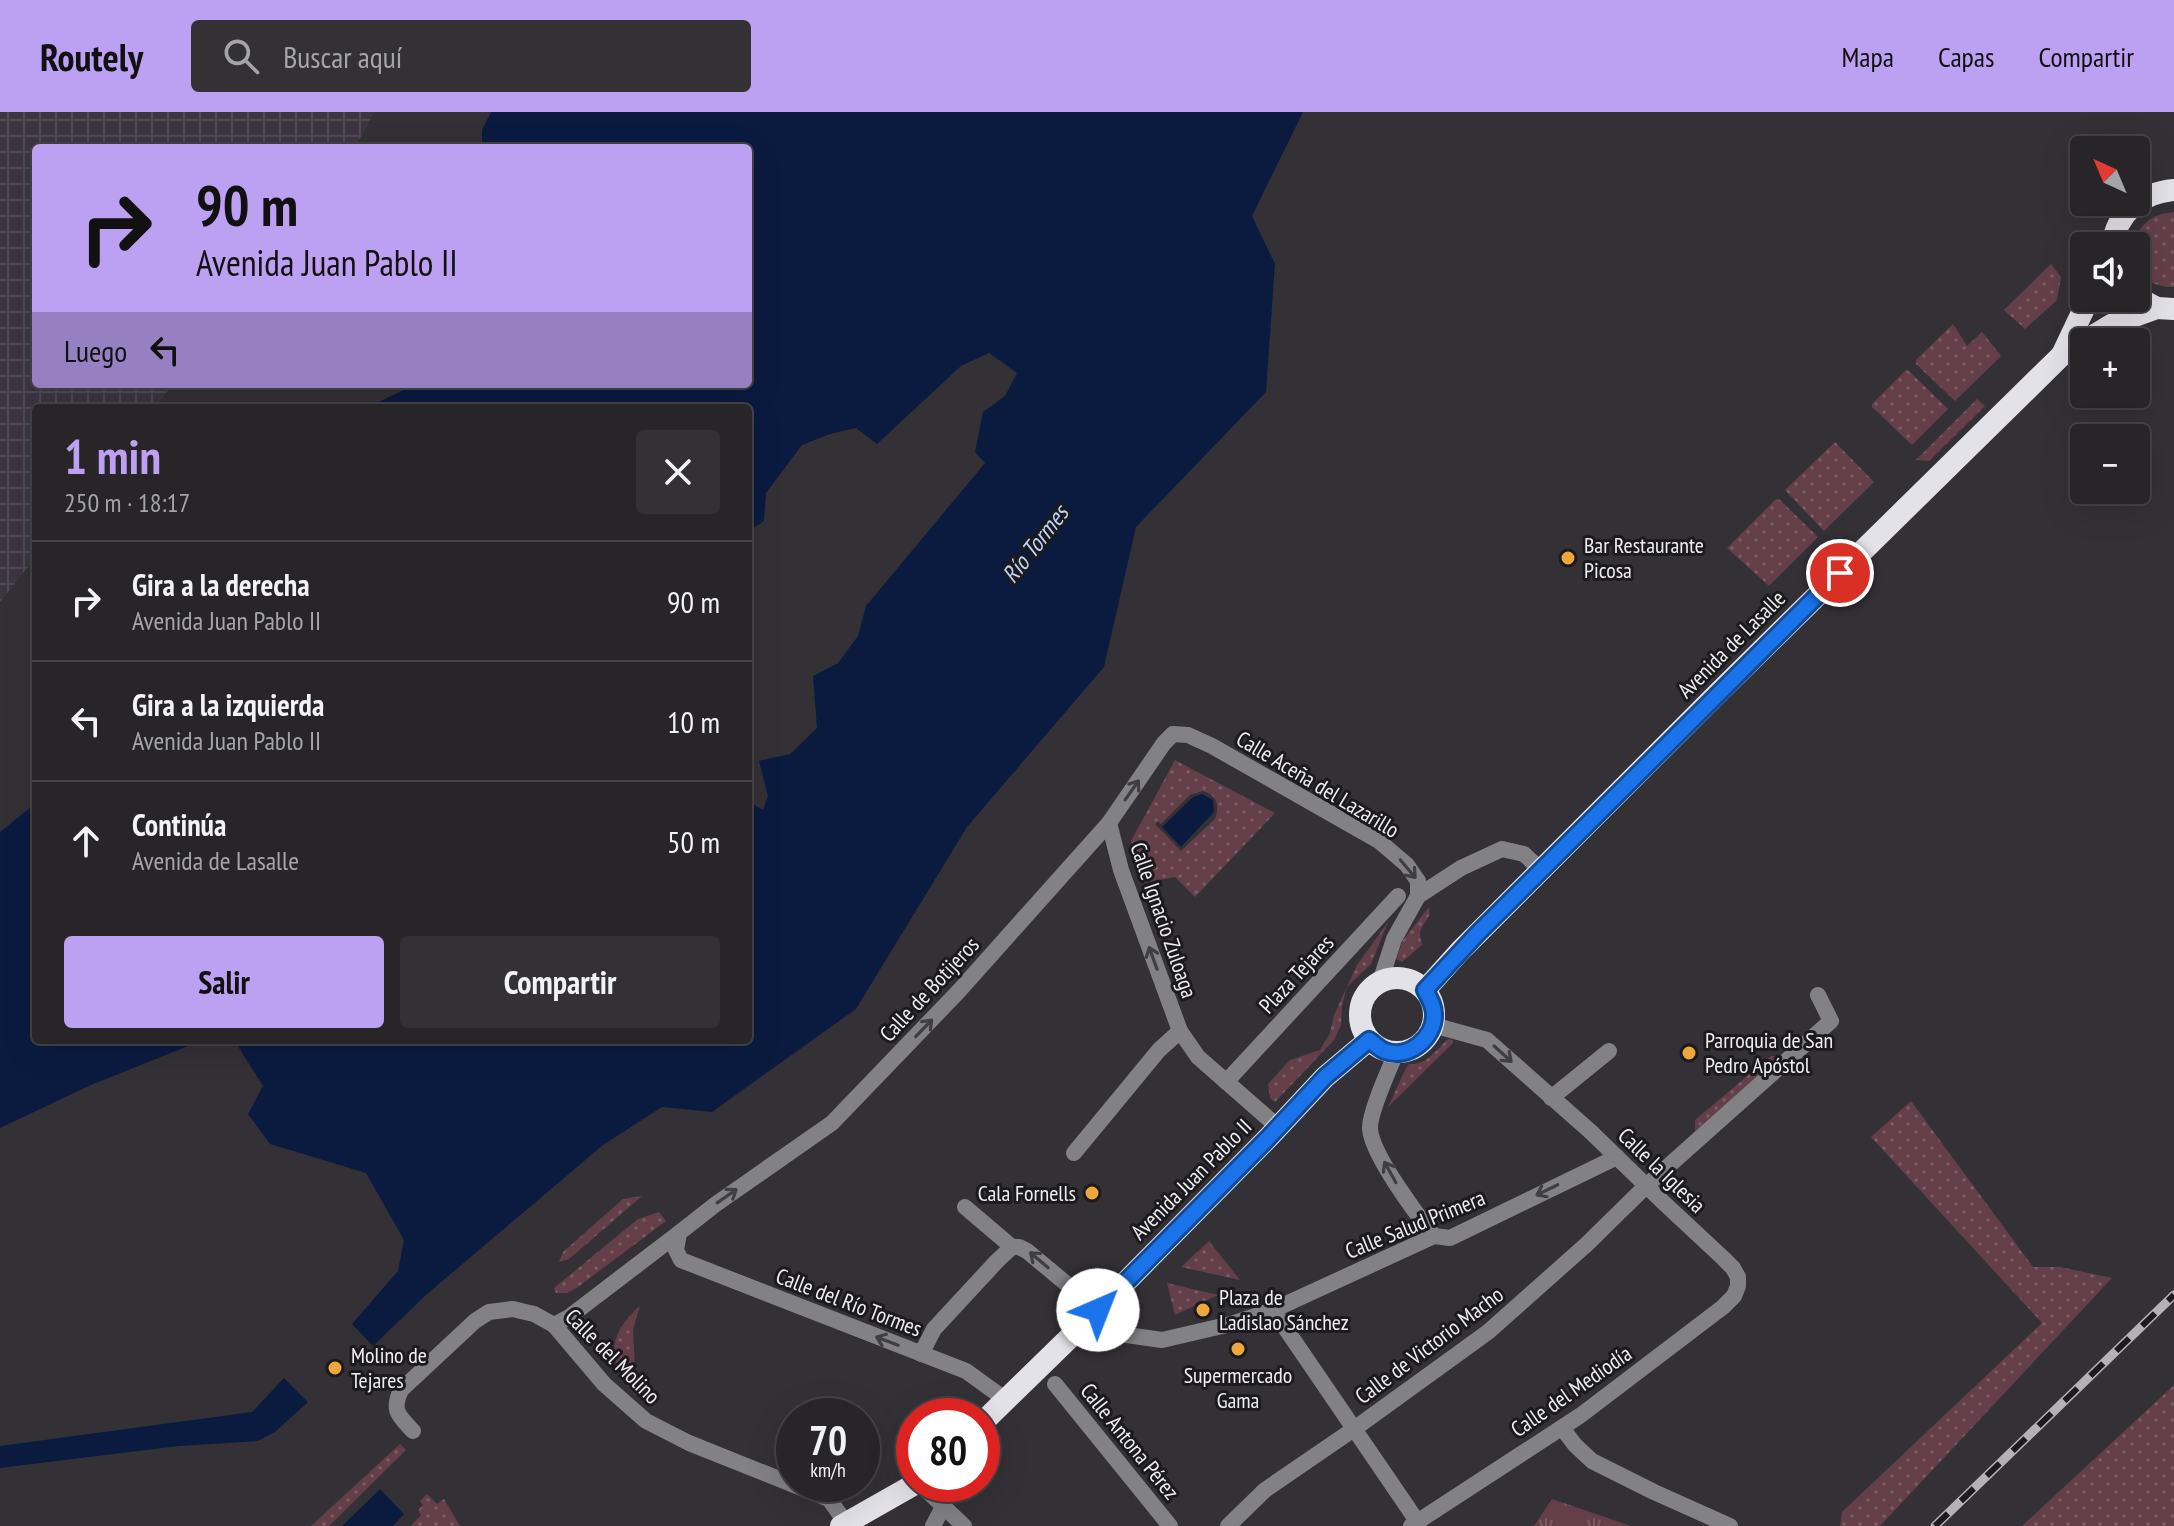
<!DOCTYPE html>
<html lang="es">
<head>
<meta charset="utf-8">
<style>
  body { margin:0; font-family:"PT Sans Narrow",sans-serif; background:#333134; color:#f1f3f6; height:100vh; display:flex; flex-direction:column; font-size:30px; white-space:nowrap }
  * { box-sizing:border-box; margin:0 }
  p { font-size:26px; color:#a4a5a8 }
  .icon { flex:none; width:44px; height:44px; fill:none; stroke:currentColor; stroke-width:2; stroke-linecap:round; stroke-linejoin:round }
  .map { position:relative; flex:1; overflow:hidden }
  .side { position:absolute; left:32px; top:292px; width:720px; height:640px; display:flex; flex-direction:column; background:#272528; border-radius:8px; box-shadow:0 8px 32px #0002,0 0 0 2px #434245 }
  .side>* { flex:none }
  .hud { position:absolute; left:32px; top:32px; width:720px; height:244px; border-radius:8px; box-shadow:0 8px 32px #0002,0 0 0 2px #434245; background:#bca0f2; color:#111; overflow:hidden }
  .needle { width:52px; rotate:316deg }
  .buttons { position:absolute; left:2070px; top:24px; display:grid; gap:16px }
  .buttons a { display:grid; place-items:center; width:80px; height:80px; border-radius:8px; background:#272528; box-shadow:0 8px 32px #0002,0 0 0 2px #434245; font-size:40px }
  .speed { position:absolute; left:776px; top:1286px; display:flex; gap:16px; font-size:40px; font-weight:700; text-align:center }
  .speed>* { display:grid; place-content:center; width:104px; height:104px; border-radius:50%; background:#272528; box-shadow:0 8px 32px #0002,0 0 0 2px #434245; line-height:1 }
  .speed small { font-size:20px; font-weight:400 }
  .speed .limit { border:12px solid #d22; background:#fff; color:#111 }
  .pin { position:absolute; display:grid; place-items:center; width:68px; height:68px; color:#fff; margin:-34px; border:4px solid #fff; border-radius:50%; box-shadow:0 2px 8px #0007 }
  .me { position:absolute; width:88px; margin:-44px; rotate:44deg; stroke-linejoin:round; filter:drop-shadow(0 0 6px #0008) }
  .turn { display:flex; align-items:center; gap:28px; height:168px; padding:0 32px; font-size:36px }
  .turn .icon { width:104px; height:104px; stroke-width:2.5 }
  .turn b { display:block; font-size:56px; line-height:68px }
  .then { display:flex; align-items:center; height:76px; padding:0 32px; background:#0003; gap:16px; font-size:30px }
  .round { display:grid; place-items:center; flex:none; width:84px; height:84px; border-radius:8px; background:#333134 }
  .overview { display:flex; align-items:center; justify-content:space-between; height:136px; padding:0 32px }
  h1 { font-size:48px; font-weight:800; line-height:60px; color:#bca0f2 }
  .primary-button { display:flex; gap:16px; margin-top:auto; padding:16px 32px }
  .primary-button a { flex:1; height:92px; border-radius:8px; background:#bca0f2; color:#111; font-size:32px; font-weight:800; line-height:92px; text-align:center }
  .primary-button a+a { background:#333134; color:#f1f3f6 }
  ul { padding:0; list-style:none }
  li { display:flex; align-items:center; gap:24px; height:120px; padding:0 32px; border-top:2px solid #434245 }
  li div { flex:1 }
  li b { display:block; font-size:30px }
  li em { font-style:normal }
  header { display:flex; align-items:center; gap:48px; box-sizing:border-box; height:112px; padding:0 40px; background:#bca0f2; color:#111 }
  header strong { font-size:38px }
  nav { display:flex; gap:44px; margin-inline-start:auto; font-size:28px }
  .search { width:560px; height:72px; background:#333134; display:flex; align-items:center; gap:20px; box-sizing:border-box; padding:0 28px; border-radius:8px; color:#a4a5a8; font-size:30px }
  .map>svg:first-child { display:block }
</style>
</head>
<body>
<header>
<strong>Routely</strong>
<div class="search"><svg class="icon" aria-label="search" viewBox="0 0 24 24"><circle cx="10" cy="10" r="6"/><path d="M15 15l6 6"/></svg>Buscar aquí</div>
<nav><a>Mapa</a><a>Capas</a><a>Compartir</a></nav>
</header>
<div class="map">
<svg width="2174" height="1414" viewBox="0 0 2174 1414">
  <defs>
    <pattern id="industrial-grid" width="8" height="8" patternUnits="userSpaceOnUse" patternTransform="scale(2)"><rect width="8" height="8" fill="#3d3641"/><path d="M0 4h8M4 0v8" fill="none" stroke="#504a54"/></pattern>
    <pattern id="grass-dots" width="8" height="8" patternUnits="userSpaceOnUse" patternTransform="scale(2)"><rect width="8" height="8" fill="#643f4a"/><path d="M2 2h.1M6 6h.1" fill="none" stroke="#7a5b65" stroke-width="1.8" stroke-linecap="round"/></pattern>
    <pattern id="park-tufts" width="24" height="20" patternUnits="userSpaceOnUse" patternTransform="scale(2)"><rect width="24" height="20" fill="#643f4a"/><path d="M3 7l-1-3M5 7V3M7 7l1-3M15 17l-1-3M17 17v-4M19 17l1-3" fill="none" stroke="#7a5b65"/></pattern>
  </defs>
  <rect width="100%" height="100%" fill="#343136"/>
  <path fill="url(#industrial-grid)" d="M0,0H374L363,22L353,36H36V272H173L154,296H36V445L0,490Z"/>
  <g fill="url(#grass-dots)" fill-rule="evenodd">
    <path d="M2174,100V175C2160,176 2142,169 2137,154C2135,148 2136,140 2136,134H2134C2138,112 2152,102 2174,100Z"/>
    <path d="M2051,152L2061,165L2057,188L2025,217L2004,198Z"/>
    <path d="M1953,212L1967,234L1982,220L2001,244L1955,289L1916,252V248Z"/>
    <path d="M1906,258L1909,259L1948,297L1912,333L1872,295V292Z"/>
    <path d="M1977,287L1985,294L1929,349L1916,348Z"/>
    <path d="M1835,330L1874,370L1824,419L1785,378Z"/>
    <path d="M1776,387L1780,388L1818,425L1769,474L1727,436Z"/>
    <path d="M1175,648L1275,701L1195,785L1175,765L1144,771L1131,729ZM1203,679C1217,683 1220,694 1215,707L1181,739L1155,712L1158,709L1161,712L1190,683Z"/>
    <path d="M1429,795C1432,807 1422,810 1420,821C1420,825 1421,829 1422,833L1402,850L1396,847L1403,828Z"/>
    <path d="M1388,810L1371,852L1347,875L1342,894L1341,913L1334,928L1275,990L1270,986L1268,972L1290,948L1320,938L1330,921L1334,903L1357,853Z"/>
    <path d="M1448,927L1453,928V931L1388,995L1406,956L1409,952C1427,953 1436,938 1448,927Z"/>
    <path d="M1771,944L1782,945L1695,1019V1008Z"/>
    <path d="M1911,989L2033,1155H2060L2112,1166L1880,1414H1840L1842,1400L2042,1211L1871,1025Z"/>
    <path d="M642,1084L569,1147L559,1150L563,1140L623,1087Z"/>
    <path d="M659,1100L666,1109L578,1175L567,1181H556L554,1176L638,1107Z"/>
    <path d="M1209,1129L1240,1168L1181,1155Z"/>
    <path d="M1167,1171L1218,1183L1175,1203Z"/>
    <path d="M640,1194L633,1217L636,1284C606,1250 606,1224 640,1194Z"/>
    <path d="M2174,1273V1414H2022Z"/>
    <path d="M400,1332L406,1338L329,1414H311Z"/>
    <path d="M427,1382L437,1392L444,1387L460,1414H411L421,1403L418,1398L423,1393L420,1389Z"/>
  </g>
  <path fill="url(#park-tufts)" d="M1552,1387L1631,1414H1534Z"/>
  <g fill="#0b1b40">
    <path d="M491,0H1303L1252,104L1275,152L1266,280L1136,415L1104,555L967,715L856,897L712,1000L662,995L603,1033L427,1182L373,1234L352,1212L398,1159L404,1128L366,1061L270,1032L248,1002L263,974L234,928H748V689L763,698L768,684L759,649L790,642L817,616L813,564L838,551L858,524L866,494L985,351L975,340L983,300L1005,284L1017,261L989,241L961,254L877,332L856,316L830,322L802,333L766,381L764,409L748,420V296H366L416,272H748V36H482V18Z"/>
    <path d="M1202,682L1213,688L1214,700L1181,735L1162,715L1193,685Z"/>
    <path d="M36,691V928H203L91,973L0,1016V720Z"/>
    <path d="M284,1266L308,1290L275,1320L258,1329L179,1334L0,1356V1334L252,1300Z"/>
    <path d="M380,1377L404,1402L393,1414H342Z"/>
  </g>
  <g fill="none" stroke-linecap="round" stroke-linejoin="round">
    <g stroke="#828285" stroke-width="16">
      <path d="M1109,711L1121,758L1180,919L1198,945L1278,1015"/>
      <path d="M1226,970L1398,784"/>
      <path d="M1551,986L1609,939"/>
      <path d="M1074,1041L1159,938L1180,919"/>
      <path d="M965,1095L1012,1135"/>
      <path d="M1098,1198L1127,1223L1162,1228L1231,1212L1273,1198L1434,1124"/>
      <path d="M1273,1198L1417,1409"/>
      <path d="M554,1213L604,1272L646,1309L689,1331L829,1387L846,1411"/>
      <path d="M1055,1272L1170,1414"/>
      <path d="M920,1372L964,1414"/>
      <path d="M933,1414L944,1393"/>
      <path d="M1228,1414L1265,1378L1354,1317L1488,1220L1587,1132L1646,1074"/>
    </g>
    <g stroke="#828285" stroke-width="16">
      <path d="M1380,870L1394,827L1418,784L1461,756L1502,737L1524,742L1541,758"/>
      <path d="M1396,941C1389,958 1369,1001 1370,1017C1372,1043 1417,1103 1434,1124L1450,1126L1617,1045"/>
      <path d="M1646,1074L1831,909L1818,883"/>
      <path d="M921,1242L934,1217L997,1149L1012,1135H1019L1027,1139L1098,1198"/>
      <path d="M1006,1288L966,1259L681,1148L676,1138L679,1121L716,1092L832,1011L958,880L1109,711L1164,631L1173,622L1188,623L1212,634L1379,729L1407,753L1418,769V784"/>
      <path d="M1562,1316L1575,1333L1592,1349L1654,1380L1730,1414"/>
      <path d="M413,1319C399,1304 391,1299 401,1278L475,1209L489,1200L513,1197L521,1199L534,1202L554,1213L569,1205L679,1121"/>
      <path d="M1411,1414L1581,1303L1723,1195L1734,1184L1738,1174V1165L1733,1156L1723,1146L1664,1091L1591,1020L1487,928L1433,913"/>
    </g>
    <g stroke="#e2e2e8" stroke-width="22">
      <path d="M2112,134C2117,100 2141,81 2174,78"/>
      <path d="M2136,185L2157,196L2174,197"/>
      <path d="M2062,243L2089,186"/>
      <circle cx="1397" cy="903" r="37"/>
      <path d="M1425,878L1460,839L1721,578L2062,243L2113,212L2157,196"/>
      <path d="M982,1311L1098,1198L1268,1026L1325,965L1369,928"/>
      <path d="M841,1414L915,1372"/>
    </g>
    <defs>
      <path id="rail" d="M1935,1414L2174,1183"/>
    </defs>
    <use href="#rail" stroke="#b4b2b6" stroke-width="9"/>
    <use href="#rail" stroke="#1b1a1c" stroke-width="6" stroke-dasharray="18" stroke-linecap="butt"/>
  </g>
  <defs><path id="oneway-shaft" d="M-6 0H5M1.5-3L5.5 0L1.5 3" fill="none" stroke-width="1.6" stroke-linecap="round" stroke-linejoin="round" transform="scale(2)"/></defs>
  <g stroke="#3f3e41">
    <use href="#oneway-shaft" transform="translate(1132 678) rotate(-55)"/>
    <use href="#oneway-shaft" transform="translate(1408 757) rotate(50)"/>
    <use href="#oneway-shaft" transform="translate(1153 846) rotate(-110)"/>
    <use href="#oneway-shaft" transform="translate(924 916) rotate(-46)"/>
    <use href="#oneway-shaft" transform="translate(1503 942) rotate(42)"/>
    <use href="#oneway-shaft" transform="translate(1390 1060) rotate(-119)"/>
    <use href="#oneway-shaft" transform="translate(1547 1078) rotate(154)"/>
    <use href="#oneway-shaft" transform="translate(727 1084) rotate(-35)"/>
    <use href="#oneway-shaft" transform="translate(1039 1148) rotate(-140)"/>
    <use href="#oneway-shaft" transform="translate(887 1229) rotate(-159)"/>
  </g>
  <g fill="none" stroke-linecap="round" stroke-linejoin="round">
    <defs>
      <path id="route" d="M1098,1198L1268,1026L1325,965L1369,928C1374,931 1379,937 1385,939C1408,948 1435,926 1434,902C1434,893 1429,886 1425,878L1477,822L1840,461"/>
    </defs>
    <use href="#route" stroke="#114b97" stroke-width="20"/>
    <use href="#route" stroke="#1a73e8" stroke-width="14"/>
  </g>
  <g fill="#efa73d" stroke="#1b1a1c" stroke-width="3">
    <circle cx="1568" cy="446" r="8"/>
    <circle cx="1689" cy="941" r="8"/>
    <circle cx="1092" cy="1081" r="8"/>
    <circle cx="1203" cy="1198" r="8"/>
    <circle cx="1238" cy="1237" r="8"/>
    <circle cx="335" cy="1256" r="8"/>
  </g>
  <g text-anchor="middle" dominant-baseline="central" stroke-width="6" stroke-linejoin="round" paint-order="stroke">
    <g font-size="22" fill="#efedf1" stroke="#1b1a1c" text-anchor="start">
      <text x="1584" y="433">Bar Restaurante<tspan x="1584" dy="25">Picosa</tspan></text>
      <text x="1705" y="928">Parroquia de San<tspan x="1705" dy="25">Pedro Apóstol</tspan></text>
      <text x="1076" y="1081" text-anchor="end">Cala Fornells</text>
      <text x="1219" y="1185">Plaza de<tspan x="1219" dy="25">Ladislao Sánchez</tspan></text>
      <text x="351" y="1243">Molino de<tspan x="351" dy="25">Tejares</tspan></text>
      <text x="1238" y="1263" text-anchor="middle">Supermercado<tspan x="1238" dy="25">Gama</tspan></text>
    </g>
    <g font-size="22" fill="#efedf1" stroke="#1b1a1c">
      <text transform="translate(1731 532) rotate(-45)">Avenida de Lasalle</text>
      <text transform="translate(1318 672) rotate(31)">Calle Aceña del Lazarillo</text>
      <text transform="translate(1164 808) rotate(71)">Calle Ignacio Zuloaga</text>
      <text transform="translate(1296 862) rotate(-47)">Plaza Tejares</text>
      <text transform="translate(929 877) rotate(-47)">Calle de Botijeros</text>
      <text transform="translate(1662 1058) rotate(44)">Calle la Iglesia</text>
      <text transform="translate(1191 1067) rotate(-45)">Avenida Juan Pablo II</text>
      <text transform="translate(1415 1112) rotate(-22)">Calle Salud Primera</text>
      <text transform="translate(849 1190) rotate(21)">Calle del Río Tormes</text>
      <text transform="translate(1429 1233) rotate(-37)">Calle de Victorio Macho</text>
      <text transform="translate(613 1244) rotate(45)">Calle del Molino</text>
      <text transform="translate(1571 1279) rotate(-35)">Calle del Mediodía</text>
      <text transform="translate(1130 1329) rotate(51)">Calle Antona Pérez</text>
    </g>
    <g font-size="24" font-style="italic" fill="#bed3fc" stroke="#1b1a1c">
      <text transform="translate(1035 432) rotate(-52)">Río Tormes</text>
    </g>
  </g>
</svg>
<div class="buttons">
<a><svg class="needle" viewBox="-14 -14 28 28"><path d="M0-13l5 13h-10z" fill="#e53935"/><path d="M0 13l5-13h-10z" fill="#a4a5a8"/></svg></a>
<a><svg class="icon" aria-label="sound" viewBox="0 0 24 24"><path d="M4 9h4l5-4v14l-5-4H4zM17 9q2 3 0 6"/></svg></a>
<a>+</a>
<a>−</a>
</div>
<div class="speed"><div>70<small>km/h</small></div><div class="limit">80</div></div>
<div class="pin" style="left:1840px;top:461px;background:#d93025"><svg class="icon" aria-label="arrive" viewBox="0 0 24 24"><path d="M6 21V4h12l-3 4 3 4H6"/></svg></div>
<svg class="me" style="left:1098px;top:1198px" viewBox="-20 -20 40 40"><circle r="19" fill="#fff"/><path d="M0-13L10 11 0 6-10 11z" fill="#1a73e8"/></svg>
<div class="hud">
<div class="turn"><svg class="icon" aria-label="right" viewBox="0 0 24 24"><path d="M7 20v-9h11M14 6l5 5-5 5"/></svg><div><b>90 m</b>Avenida Juan Pablo II</div></div>
<div class="then">Luego<svg class="icon" aria-label="left" viewBox="0 0 24 24"><path d="M17 20v-9H6M10 6l-5 5 5 5"/></svg></div>
</div>
<section class="side">
<div class="overview"><div><h1>1 min</h1><p>250 m · 18:17</p></div><a class="round"><svg class="icon" aria-label="close" viewBox="0 0 24 24"><path d="M6 6l12 12M18 6L6 18"/></svg></a></div>
<ul>
<li><svg class="icon" aria-label="right" viewBox="0 0 24 24"><path d="M7 20v-9h11M14 6l5 5-5 5"/></svg><div><b>Gira a la derecha</b><p>Avenida Juan Pablo II</p></div><em>90 m</em></li>
<li><svg class="icon" aria-label="left" viewBox="0 0 24 24"><path d="M17 20v-9H6M10 6l-5 5 5 5"/></svg><div><b>Gira a la izquierda</b><p>Avenida Juan Pablo II</p></div><em>10 m</em></li>
<li><svg class="icon" aria-label="ahead" viewBox="0 0 24 24"><path d="M12 20V5M6 11l6-6 6 6"/></svg><div><b>Continúa</b><p>Avenida de Lasalle</p></div><em>50 m</em></li>
</ul>
<div class="primary-button"><a>Salir</a><a>Compartir</a></div>
</section>
</div>
</body>
</html>
